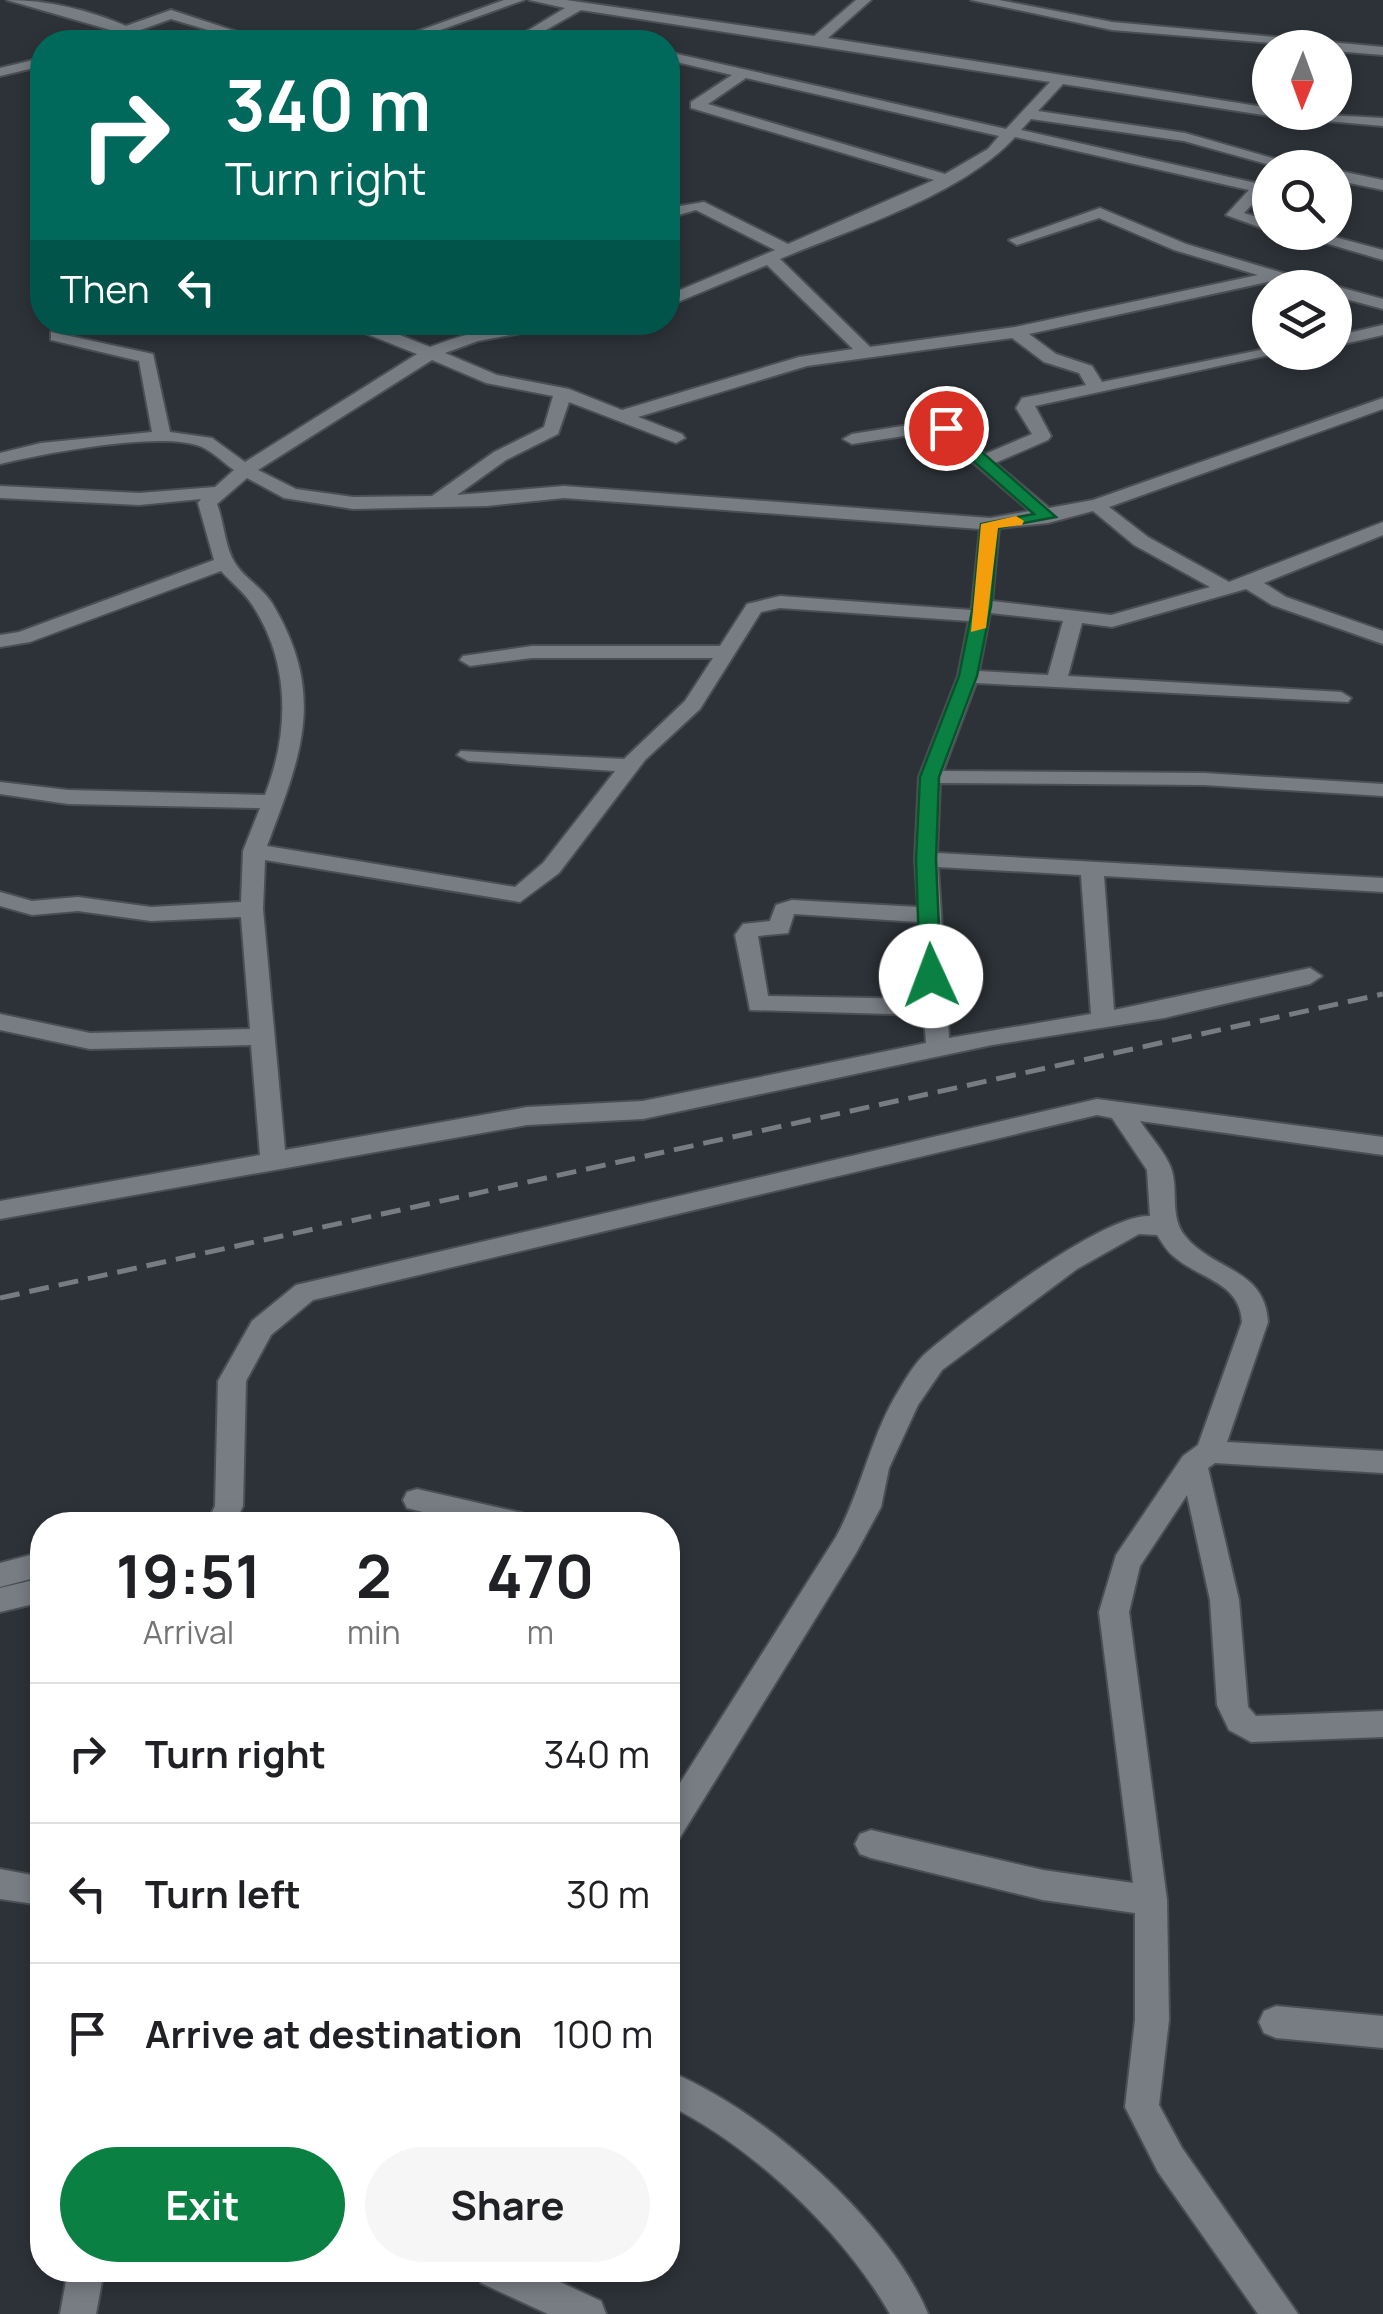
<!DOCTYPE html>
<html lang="en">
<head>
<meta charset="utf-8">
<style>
  body { margin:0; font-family:Manrope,sans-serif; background:#f6f6f6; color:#202124; height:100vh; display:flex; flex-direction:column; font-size:38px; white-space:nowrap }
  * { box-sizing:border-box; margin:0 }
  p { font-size:32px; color:#757577 }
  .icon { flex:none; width:55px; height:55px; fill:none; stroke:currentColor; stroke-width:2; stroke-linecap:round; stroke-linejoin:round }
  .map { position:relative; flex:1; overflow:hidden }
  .side { position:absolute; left:30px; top:1512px; width:650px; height:770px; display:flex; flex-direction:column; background:#fff; border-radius:40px; box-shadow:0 5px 15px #0003 }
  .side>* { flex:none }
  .top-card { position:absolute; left:30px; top:30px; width:650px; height:305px; border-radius:40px; box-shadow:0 5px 15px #0003; background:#00695c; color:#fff; overflow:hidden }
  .needle { width:65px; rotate:181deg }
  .tools { position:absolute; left:1252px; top:30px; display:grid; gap:20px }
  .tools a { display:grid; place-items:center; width:100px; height:100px; border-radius:50%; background:#fff; box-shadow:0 5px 15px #0003; font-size:50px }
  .pin { position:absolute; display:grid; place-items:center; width:85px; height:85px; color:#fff; margin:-42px; border:5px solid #fff; border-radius:50%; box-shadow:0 2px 10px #0007 }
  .me { position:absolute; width:110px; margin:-55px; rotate:358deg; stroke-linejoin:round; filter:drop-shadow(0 0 8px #0008) }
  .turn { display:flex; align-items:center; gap:35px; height:210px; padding:0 30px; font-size:45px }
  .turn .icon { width:130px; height:130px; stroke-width:2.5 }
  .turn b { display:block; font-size:70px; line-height:85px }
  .then { display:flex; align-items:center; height:95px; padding:0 30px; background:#0003; gap:20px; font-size:38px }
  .eta { display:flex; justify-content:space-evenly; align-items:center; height:170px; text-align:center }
  .eta b { font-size:60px; font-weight:700; line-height:70px }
  .action { display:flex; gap:20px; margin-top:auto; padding:20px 30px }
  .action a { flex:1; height:115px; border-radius:60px; background:#0b8043; color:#fff; font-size:40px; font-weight:700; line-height:115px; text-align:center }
  .action a+a { background:#f6f6f6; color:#202124 }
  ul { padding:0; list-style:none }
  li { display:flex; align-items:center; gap:30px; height:140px; padding:0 30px; border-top:2px solid #e0e0e0 }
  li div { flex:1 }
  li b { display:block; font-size:38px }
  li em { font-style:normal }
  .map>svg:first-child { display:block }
</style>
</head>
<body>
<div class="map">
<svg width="1383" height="2314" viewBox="0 0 1383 2314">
  <rect width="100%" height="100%" fill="#2d3238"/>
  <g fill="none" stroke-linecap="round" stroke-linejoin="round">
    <defs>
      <g id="minor">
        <path d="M7,0C48,0 89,10 126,26L171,10L268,42H248L171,19L132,33L174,38L181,42C149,42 121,42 90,42L114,31Z"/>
        <path d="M504,0H524L407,42H388Z"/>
        <path d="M529,0H566L814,36L856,0H871L828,38L1270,108V112L1383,118V126L1270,116L1063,84L1038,111L1185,133L1307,168H1281L1184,141L1031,119L1021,130L1260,184L1266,190L1244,213L1270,221V231L1226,215L1249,190L1015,137C961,196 853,228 780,259L870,347L1015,327L1258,275L1174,250L1099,218L1017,245L1009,240L1100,208L1186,244L1330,287L1335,286L1383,299V309L1335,296V288H1302L1277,280L1029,334L1056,354L1092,366L1102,382L1270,348V352H1283L1035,406L1051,436L1048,440L995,463L1049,508L1093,500L1383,398V409L1109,507L1148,537L1229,582L1383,522V535L1264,583L1286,597L1383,631V644L1272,605L1246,589L1112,627L1082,623L1068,676L1341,692L1351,698L1348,702L976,683L943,771L1204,773L1383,784V796L1204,785L940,783L937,853L1383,878V892L1104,876L1114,1010L1310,968L1322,976L1310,984L1164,1018L992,1045L643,1119L527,1125L0,1219V1201L260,1155L251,1045L90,1049L0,1030V1014L90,1033L250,1029L241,917L151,921L78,911L32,915L0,906V892L32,901L78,897L151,907L241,902L243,851L260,808L68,804L0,794V782L68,790L265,795C289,733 291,665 253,606C245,593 231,582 221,571L30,642L0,647V635L19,632L214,560L198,503L201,499L139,505L0,498V486L139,493L215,487L234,470C224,463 213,452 202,447C162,430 43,454 0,464V453L41,443L152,432L139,361L51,340V332L153,354L170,432L212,438L245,462L417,354L362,332L316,322H367L430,347C479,328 526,322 579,322L478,341L445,353L497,375L569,389L622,410L799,357L853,349L767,265L668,306V295L775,250L696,210L668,218V208L704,202L788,244L934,180L691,108V102L732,75L668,60V52L1006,129L1050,82L581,10L525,42H509L565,8ZM746,78L999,136L988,149L945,174L708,104ZM1012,338L1044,362L1079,373L1086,385L1022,398L1016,408L1032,434L985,454L940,420L852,434L843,439L852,444L936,431L1030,511L990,518L564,486L457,495L506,460L558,434L569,402L676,443L685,438L682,434L638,417L807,366ZM432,360L486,383L553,396L544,427L494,452L432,496L353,497L296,489L258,470ZM247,478L284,498L353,509L487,506L564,498L980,529L972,606L971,610L780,596L747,604L720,646H532L463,656L460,660L470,666L532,658H713L685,701L624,759L461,751L457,755L468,761L615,771L543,863L515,887L267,846C301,755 327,695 272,603C262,587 244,578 235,563C225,548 224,522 217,504ZM1093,511L1134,545L1210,587L1111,615L992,601L999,528L1048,523ZM780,608L969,621L958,676L919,777L915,859L918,907L792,900L776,905L770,921L743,924L735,935L750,1010L924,1015L926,1043L643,1101L527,1107L285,1150L263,909L265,860L520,902L559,873L645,760L700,709L761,612ZM990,613L1063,621L1048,675L979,671ZM938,867L1081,875L1091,1014L949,1038ZM794,914L919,922L923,999L768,996L758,936L788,933Z"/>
        <path d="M971,0H999L1112,22L1383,47V55L1335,51V48L1112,30Z"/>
        <path d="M42,58V66L0,76V68Z"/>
        <path d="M1335,170L1383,180V190L1335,180Z"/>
        <path d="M1288,232H1316L1383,250V260Z"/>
        <path d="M1383,325V335L1335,346V336Z"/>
        <path d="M1097,1099L1383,1137V1155L1140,1121C1150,1136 1165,1152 1171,1168C1179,1190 1169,1216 1185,1236C1213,1271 1265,1268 1268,1322L1227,1442L1383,1451V1473L1215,1463L1208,1468L1239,1600L1248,1707L1256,1716L1383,1711V1737L1251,1742L1229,1730L1217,1705L1210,1600L1187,1495L1140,1566L1129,1612L1167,1900L1169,2020L1159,2105L1182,2148L1298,2314H1258L1158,2172L1125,2107L1135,2020V1913L1043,1900L871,1858L860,1854L855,1844L860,1834L871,1830L1043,1870L1133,1883L1099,1612L1116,1555L1183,1456L1198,1445L1242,1322C1240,1283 1203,1280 1177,1259C1168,1253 1163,1244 1157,1235L1139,1234L1077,1269L942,1370L918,1405L889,1468L881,1507L856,1553L679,1839L668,1843V1802L836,1537C862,1490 870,1437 899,1390C906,1378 915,1363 926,1353C964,1320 1104,1213 1150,1216L1147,1170L1112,1118L1097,1115L313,1300L271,1335L246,1381L243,1506L234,1525H206L215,1506L218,1381L252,1321L296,1285Z"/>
        <path d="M417,1489L522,1513L532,1517L536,1525H474L407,1508L403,1500L407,1492Z"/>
        <path d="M42,1552V1576L0,1587V1563Z"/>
        <path d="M42,1578V1602L0,1612V1588Z"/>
        <path d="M0,1869L42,1877V1905L0,1899Z"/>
        <path d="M1276,2006L1383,2016V2048L1276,2038L1264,2033L1259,2022L1264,2011Z"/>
        <path d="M668,2071C761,2108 889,2220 928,2314H890C844,2233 751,2145 668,2105Z"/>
        <path d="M68,2270H104L96,2314H60Z"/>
        <path d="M476,2270H534L601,2301L606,2314H548L481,2283Z"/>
      </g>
    </defs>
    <use href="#minor" stroke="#4b4f53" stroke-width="4"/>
    <use href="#minor" fill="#787d84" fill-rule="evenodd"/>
    <path stroke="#787c81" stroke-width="5" stroke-dasharray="20 10" stroke-linecap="butt" d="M0,1298L1383,994"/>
  </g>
  <path fill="#0b8043" stroke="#07532c" stroke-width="2.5" d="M940,425H951L1056,517L998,528L991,606L977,676L939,777L936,859L941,976L931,983L920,976L916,859L920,777L959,676L973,606L981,524L1034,514L940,432Z"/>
  <path fill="#f59e0b" d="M1016,516L1024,521L1022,525L998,528L986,628L971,632L981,524Z"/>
</svg>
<div class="tools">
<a><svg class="needle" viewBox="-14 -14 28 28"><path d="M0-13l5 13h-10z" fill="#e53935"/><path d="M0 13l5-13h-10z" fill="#757577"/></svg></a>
<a><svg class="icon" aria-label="search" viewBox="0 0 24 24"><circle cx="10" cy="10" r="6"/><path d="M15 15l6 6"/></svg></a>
<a><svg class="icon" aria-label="layers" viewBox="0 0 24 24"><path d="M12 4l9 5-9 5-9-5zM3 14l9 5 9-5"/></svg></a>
</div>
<div class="pin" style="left:946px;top:428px;background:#d93025"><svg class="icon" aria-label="arrive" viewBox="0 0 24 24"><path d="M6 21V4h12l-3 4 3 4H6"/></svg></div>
<svg class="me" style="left:931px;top:976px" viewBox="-20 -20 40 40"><circle r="19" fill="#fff"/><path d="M0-13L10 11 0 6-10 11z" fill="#0b8043"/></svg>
<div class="top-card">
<div class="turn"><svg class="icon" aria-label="right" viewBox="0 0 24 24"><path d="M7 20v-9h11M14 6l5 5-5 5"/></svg><div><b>340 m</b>Turn right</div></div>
<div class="then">Then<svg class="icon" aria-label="left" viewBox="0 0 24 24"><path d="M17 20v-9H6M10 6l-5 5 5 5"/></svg></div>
</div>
<section class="side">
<div class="eta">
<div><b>19:51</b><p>Arrival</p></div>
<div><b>2</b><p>min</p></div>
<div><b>470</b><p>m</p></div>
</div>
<ul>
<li><svg class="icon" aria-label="right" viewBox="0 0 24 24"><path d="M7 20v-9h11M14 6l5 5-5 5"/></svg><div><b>Turn right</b></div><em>340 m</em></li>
<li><svg class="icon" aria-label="left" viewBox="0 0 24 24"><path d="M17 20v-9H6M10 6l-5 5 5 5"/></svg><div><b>Turn left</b></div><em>30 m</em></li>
<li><svg class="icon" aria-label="arrive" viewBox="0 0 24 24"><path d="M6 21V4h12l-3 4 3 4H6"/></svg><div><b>Arrive at destination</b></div><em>100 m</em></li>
</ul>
<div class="action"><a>Exit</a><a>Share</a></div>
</section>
</div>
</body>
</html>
